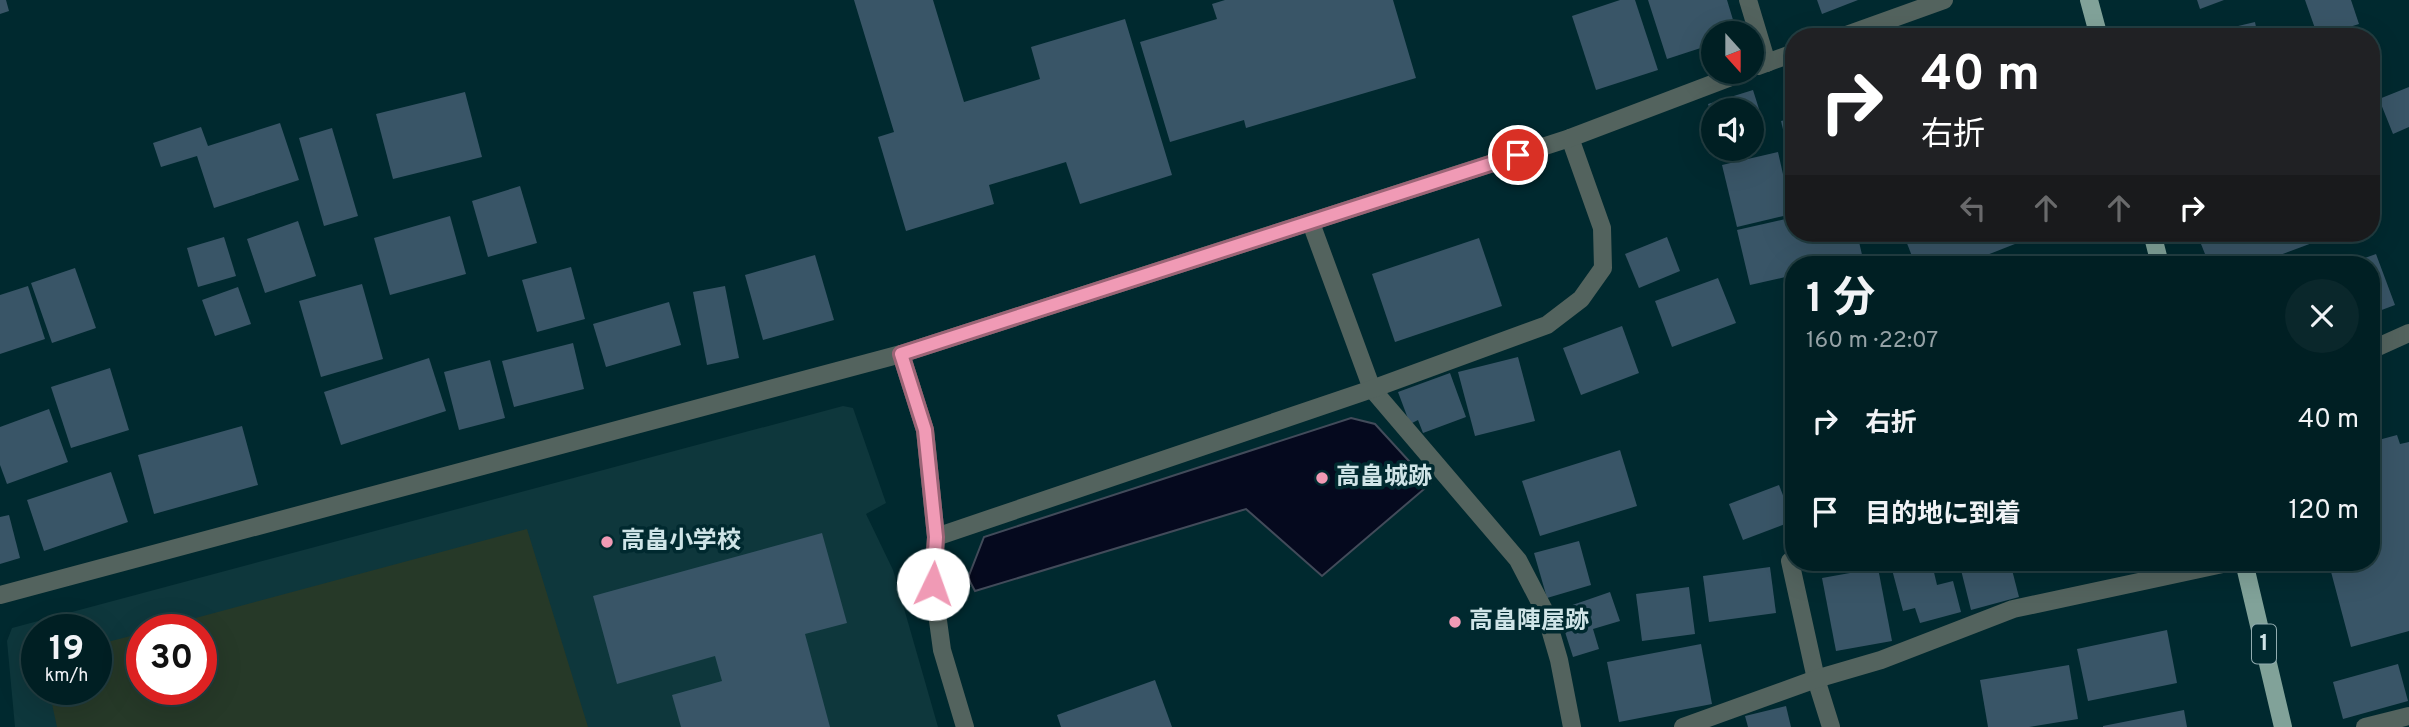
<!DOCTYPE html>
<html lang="ja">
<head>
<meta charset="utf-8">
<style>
  body { margin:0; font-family:Overpass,"Noto Sans JP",sans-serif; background:#0a272b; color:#f1f3f6; height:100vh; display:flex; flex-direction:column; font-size:26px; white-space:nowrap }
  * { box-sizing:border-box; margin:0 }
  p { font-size:23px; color:#95a2a6 }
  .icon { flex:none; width:38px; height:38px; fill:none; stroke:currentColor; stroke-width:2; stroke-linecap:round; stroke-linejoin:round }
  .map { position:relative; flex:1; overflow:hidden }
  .sheet { position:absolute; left:1785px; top:256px; width:595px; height:315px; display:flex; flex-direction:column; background:#001f23; border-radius:28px; box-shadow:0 7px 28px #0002,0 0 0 2px #223d41 }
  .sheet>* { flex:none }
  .guide { position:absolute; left:1785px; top:28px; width:595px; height:214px; border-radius:28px; box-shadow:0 7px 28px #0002,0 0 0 2px #223d41; background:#202124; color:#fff; overflow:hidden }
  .needle { width:46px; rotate:159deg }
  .controls { position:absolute; left:1701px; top:21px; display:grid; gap:14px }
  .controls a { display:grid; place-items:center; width:63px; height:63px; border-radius:50%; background:#001f23; box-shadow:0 7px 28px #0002,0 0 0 2px #223d41; font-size:35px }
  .speed { position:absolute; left:21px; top:614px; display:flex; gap:14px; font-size:35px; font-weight:700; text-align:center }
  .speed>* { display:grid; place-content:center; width:91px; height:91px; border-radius:50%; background:#001f23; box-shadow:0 7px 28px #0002,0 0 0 2px #223d41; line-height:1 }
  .speed small { font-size:18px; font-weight:400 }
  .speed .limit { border:10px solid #d22; background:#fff; color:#111 }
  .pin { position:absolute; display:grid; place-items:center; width:60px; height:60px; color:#fff; margin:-30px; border:4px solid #fff; border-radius:50%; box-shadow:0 2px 7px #0007 }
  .me { position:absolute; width:77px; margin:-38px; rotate:3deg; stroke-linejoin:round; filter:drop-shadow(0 0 5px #0008) }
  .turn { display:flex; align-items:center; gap:24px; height:147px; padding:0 21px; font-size:32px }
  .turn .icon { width:91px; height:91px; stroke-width:2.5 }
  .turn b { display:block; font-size:49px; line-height:60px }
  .lanes { display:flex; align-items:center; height:66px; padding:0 21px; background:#0003; justify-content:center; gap:35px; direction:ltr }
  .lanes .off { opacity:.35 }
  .round { display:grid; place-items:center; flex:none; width:74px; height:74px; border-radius:37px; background:#0a272b }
  .head { display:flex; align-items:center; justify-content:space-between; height:119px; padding:0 21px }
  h1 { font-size:42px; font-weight:700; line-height:52px }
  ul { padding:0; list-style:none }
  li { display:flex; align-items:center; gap:21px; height:91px; padding:0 21px }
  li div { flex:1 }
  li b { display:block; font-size:26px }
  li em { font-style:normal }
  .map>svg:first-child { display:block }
</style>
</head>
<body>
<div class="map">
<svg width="2409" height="727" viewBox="0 0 2409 727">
  <rect width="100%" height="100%" fill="#00292f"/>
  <path fill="#0e373c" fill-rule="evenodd" d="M843,406L853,408L886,503L866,514L893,570L938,727H15L7,641L12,628ZM37,630H96V690H37ZM142,630H201V690H142Z"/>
  <path fill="#263928" d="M527,529L588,727H57L49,690H96V645L142,633V690H201V630H151Z"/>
  <path fill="#05091e" stroke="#424b5a" stroke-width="2" d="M1351,418L1375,424L1430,484L1322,576L1246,509L975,591L968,578L984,537Z"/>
  <g fill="#395567">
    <path d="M0,0H6L9,11L0,14Z"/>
    <path d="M854,0H933L964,102L1040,79L1031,47L1125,19L1172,175L1080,204L1066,162L989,185L994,204L906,231L878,137L894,132Z"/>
    <path d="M1225,0H1393L1416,78L1246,128L1244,120L1170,142L1140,42L1217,19L1212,4Z"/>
    <path d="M1620,0H1635L1658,70L1596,90L1572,16Z"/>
    <path d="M1648,0H1727L1737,33H1713V44L1667,59Z"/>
    <path d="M1817,0H1858L1822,14Z"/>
    <path d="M2197,0H2224L2200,9Z"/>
    <path d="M2305,0H2351L2359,24L2318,37Z"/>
    <path d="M2255,22L2258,37H2196V36Z"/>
    <path d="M2409,87V127L2393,134L2379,99Z"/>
    <path d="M1753,90L1765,128L1752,132V110H1713V119L1708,104Z"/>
    <path d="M465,92L482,157L393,179L376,114Z"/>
    <path d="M1794,118V163H1791L1781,121Z"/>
    <path d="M280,123L299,180L214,208L197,156L161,167L153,143L201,127L208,146Z"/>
    <path d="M332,128L358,216L324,226L299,138Z"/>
    <path d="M1778,152L1792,214L1737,227L1722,165Z"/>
    <path d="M520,186L537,243L488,257L472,201Z"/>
    <path d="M450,216L466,274L390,295L374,238Z"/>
    <path d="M1794,217V233H1857L1863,259L1840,264H1794V275L1750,285L1737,230Z"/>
    <path d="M298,221L316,276L265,293L247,239Z"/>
    <path d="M1903,233H2043L1964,264H1915Z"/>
    <path d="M2201,233H2330L2331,236L2256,264H2209L2197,234Z"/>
    <path d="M224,237L236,276L198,287L187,248Z"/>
    <path d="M1667,237L1680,271L1639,288L1625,254Z"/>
    <path d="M1479,238L1502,306L1395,342L1372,274Z"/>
    <path d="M2376,254L2395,305L2371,314V264H2348Z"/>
    <path d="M815,255L834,320L763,340L745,275Z"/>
    <path d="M571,267L585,319L537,332L522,280Z"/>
    <path d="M75,268L96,328L52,343L31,283Z"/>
    <path d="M1718,278L1736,323L1672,347L1655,301Z"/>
    <path d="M362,284L383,359L321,377L299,301Z"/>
    <path d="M28,286L45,339L0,354V295Z"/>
    <path d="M725,286L739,358L707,365L693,292Z"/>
    <path d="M238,287L251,324L215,336L202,300Z"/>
    <path d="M669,302L681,345L606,367L593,324Z"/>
    <path d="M1622,326L1639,373L1581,395L1563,348Z"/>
    <path d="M573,343L584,389L514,407L502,361Z"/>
    <path d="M1518,357L1535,421L1475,436L1458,372Z"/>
    <path d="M429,358L446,411L341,445L324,392Z"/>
    <path d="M490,360L505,418L459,430L444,372Z"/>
    <path d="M110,368L129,430L71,448L51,387Z"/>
    <path d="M1450,373L1466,417L1423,433L1418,420L1410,424L1398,392Z"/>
    <path d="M49,409L68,462L7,484L0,465V427Z"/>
    <path d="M242,426L258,485L154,514L138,455Z"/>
    <path d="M2397,435L2400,444L2409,442V631L2351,647L2330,568L2314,572L2311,562H2371V442Z"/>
    <path d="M1620,450L1637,506L1540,536L1522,481Z"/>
    <path d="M111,472L128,522L44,551L27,500Z"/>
    <path d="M1779,485L1793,521L1743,540L1729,504Z"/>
    <path d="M9,515L20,558L0,564V517Z"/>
    <path d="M822,533L847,623L805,634L830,727H681L672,695L722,681L715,656L617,684L593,596Z"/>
    <path d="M1579,541L1591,585L1547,598L1534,553Z"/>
    <path d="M1890,562H1938L1932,564L1937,585L1953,581L1961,612L1920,623L1915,608L1903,611Z"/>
    <path d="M1959,562H2010L2019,597L1971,610Z"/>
    <path d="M1770,567L1776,613L1709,622L1703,576Z"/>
    <path d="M1878,568L1892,641L1836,651L1822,578Z"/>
    <path d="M1689,587L1695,634L1642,641L1636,594Z"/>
    <path d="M1610,592L1620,621L1593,629L1599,649L1573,657L1558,610Z"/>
    <path d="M2167,630L2177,683L2088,701L2077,649Z"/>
    <path d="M1701,644L1712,704L1619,722L1607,662Z"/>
    <path d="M2398,664L2408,701L2343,719L2333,682Z"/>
    <path d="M2069,665L2078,719L2029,727H1988L1980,680Z"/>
    <path d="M1155,680L1172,727H1061L1057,715Z"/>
    <path d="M1786,706L1791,727H1748L1745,716Z"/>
    <path d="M2184,710L2187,727H2103V726Z"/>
  </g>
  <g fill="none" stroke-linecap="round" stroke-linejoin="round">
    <g stroke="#53635e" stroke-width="18">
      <path d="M1748,0L1767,63"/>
      <path d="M1841,37L1944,0"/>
      <path d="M1758,66L1794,53"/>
      <path d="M1311,223L1372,389L1518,560L1545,612L1559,660L1572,727"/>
      <path d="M2371,350L2409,333"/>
      <path d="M901,354L925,430L936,537L933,584L942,650L965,727"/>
      <path d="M936,537L1372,389L1547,325L1581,299L1603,268L1602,228L1570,138"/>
      <path d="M1790,561L1816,679L1831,727"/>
      <path d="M0,595L901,354L1570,138L1744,72"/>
      <path d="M1683,727L1816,679L1881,660L2013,609L2232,562"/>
      <path d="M2365,727L2409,716"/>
    </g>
    <g stroke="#81a299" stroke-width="18">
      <path d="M2089,0L2099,37"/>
      <path d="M2152,233L2160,264"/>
      <path d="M2244,562L2283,727"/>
    </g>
  </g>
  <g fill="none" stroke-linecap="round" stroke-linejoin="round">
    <defs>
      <path id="route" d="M933,584L936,537L925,430L901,354L1518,155"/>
    </defs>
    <use href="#route" stroke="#9c6476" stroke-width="18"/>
    <use href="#route" stroke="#f09ab5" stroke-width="12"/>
  </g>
  <g fill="#f09ab5" stroke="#00292f" stroke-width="2.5">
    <circle cx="1322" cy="478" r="7"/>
    <circle cx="607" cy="542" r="7"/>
    <circle cx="1455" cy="622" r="7"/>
  </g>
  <g text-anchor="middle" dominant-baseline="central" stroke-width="7" stroke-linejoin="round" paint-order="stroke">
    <rect fill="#00292f" stroke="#91acb0" stroke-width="2" x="2252" y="624.5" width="24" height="39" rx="5"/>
    <g font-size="23" font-weight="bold" fill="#cfe4e7">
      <text x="2264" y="644">1</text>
    </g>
    <g font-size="24" font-weight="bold" fill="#cfe4e7" stroke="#00292f" text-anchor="start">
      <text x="1336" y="478">高畠城跡</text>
      <text x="621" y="542">高畠小学校</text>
      <text x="1469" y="622">高畠陣屋跡</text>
    </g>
  </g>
</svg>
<div class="controls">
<a><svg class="needle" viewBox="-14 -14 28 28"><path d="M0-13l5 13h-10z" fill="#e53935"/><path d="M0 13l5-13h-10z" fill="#95a2a6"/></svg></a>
<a><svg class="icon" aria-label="sound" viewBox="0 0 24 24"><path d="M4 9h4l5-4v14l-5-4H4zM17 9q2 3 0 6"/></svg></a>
</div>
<div class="speed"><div>19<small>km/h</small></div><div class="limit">30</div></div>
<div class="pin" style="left:1518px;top:155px;background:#d93025"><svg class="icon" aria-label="arrive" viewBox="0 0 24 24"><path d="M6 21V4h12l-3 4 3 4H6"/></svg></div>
<svg class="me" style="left:933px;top:584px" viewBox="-20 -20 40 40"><circle r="19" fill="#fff"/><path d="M0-13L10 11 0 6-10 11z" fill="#f09ab5"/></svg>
<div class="guide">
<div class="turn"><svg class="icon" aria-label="right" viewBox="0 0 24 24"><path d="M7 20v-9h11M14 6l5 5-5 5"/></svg><div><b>40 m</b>右折</div></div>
<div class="lanes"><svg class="icon off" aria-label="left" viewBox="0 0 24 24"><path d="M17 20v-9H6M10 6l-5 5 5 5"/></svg><svg class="icon off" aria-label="ahead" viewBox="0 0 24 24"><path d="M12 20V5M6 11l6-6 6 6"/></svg><svg class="icon off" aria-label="ahead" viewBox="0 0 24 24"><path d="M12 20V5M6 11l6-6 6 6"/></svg><svg class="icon" aria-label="right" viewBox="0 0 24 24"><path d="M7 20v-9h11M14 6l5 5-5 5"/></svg></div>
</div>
<section class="sheet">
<div class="head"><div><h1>1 分</h1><p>160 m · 22:07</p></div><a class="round"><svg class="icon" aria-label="close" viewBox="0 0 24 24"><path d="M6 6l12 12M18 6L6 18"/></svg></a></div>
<ul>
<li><svg class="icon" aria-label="right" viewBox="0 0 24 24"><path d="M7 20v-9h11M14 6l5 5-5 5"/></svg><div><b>右折</b></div><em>40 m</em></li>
<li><svg class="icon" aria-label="arrive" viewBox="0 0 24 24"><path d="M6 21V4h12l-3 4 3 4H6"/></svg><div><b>目的地に到着</b></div><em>120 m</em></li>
</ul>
</section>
</div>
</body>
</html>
